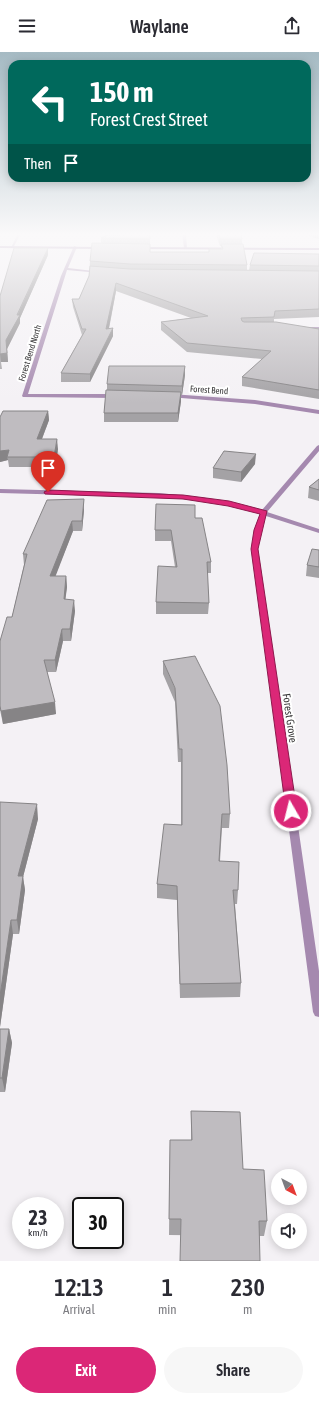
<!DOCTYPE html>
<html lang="en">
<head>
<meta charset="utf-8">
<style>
  body { margin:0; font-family:"Asap Condensed",sans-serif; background:#f7f7f7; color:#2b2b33; height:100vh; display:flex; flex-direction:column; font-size:15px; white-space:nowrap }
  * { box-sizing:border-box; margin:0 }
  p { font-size:13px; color:#7c7c81 }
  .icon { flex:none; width:22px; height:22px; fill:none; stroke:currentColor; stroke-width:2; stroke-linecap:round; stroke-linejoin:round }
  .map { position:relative; height:1209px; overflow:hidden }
  .sheet { display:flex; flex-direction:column; background:#fff; flex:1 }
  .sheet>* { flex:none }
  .guide { position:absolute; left:8px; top:8px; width:303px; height:122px; border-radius:12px; box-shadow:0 2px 10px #0003; background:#00695c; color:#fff; overflow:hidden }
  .needle { width:26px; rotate:139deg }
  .fabs { position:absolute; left:271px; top:1117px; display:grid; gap:8px }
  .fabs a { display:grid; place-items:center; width:36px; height:36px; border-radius:50%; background:#fff; box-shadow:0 2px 10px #0003; font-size:20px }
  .speed { position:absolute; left:12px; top:1145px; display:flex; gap:8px; font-size:20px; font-weight:700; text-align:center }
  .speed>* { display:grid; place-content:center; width:52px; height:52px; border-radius:50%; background:#fff; box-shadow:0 2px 10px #0003; line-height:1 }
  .speed small { font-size:10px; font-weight:400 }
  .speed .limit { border:2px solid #111; border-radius:6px; background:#fff; color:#111 }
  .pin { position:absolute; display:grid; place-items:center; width:34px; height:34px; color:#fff; margin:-41px -17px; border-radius:50% 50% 50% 0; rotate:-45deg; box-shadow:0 0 4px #0007 }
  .pin .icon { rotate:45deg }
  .me { position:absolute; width:44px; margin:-22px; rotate:352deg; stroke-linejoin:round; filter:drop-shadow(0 0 3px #0008) }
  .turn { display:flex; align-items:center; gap:14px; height:84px; padding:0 16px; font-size:18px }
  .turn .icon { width:52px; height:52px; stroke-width:2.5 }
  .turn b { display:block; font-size:28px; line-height:34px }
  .then { display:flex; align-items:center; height:38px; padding:0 16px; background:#0003; gap:8px; font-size:15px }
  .eta { display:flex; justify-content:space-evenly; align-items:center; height:68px; text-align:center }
  .eta b { font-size:24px; font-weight:600; line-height:28px }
  .action { display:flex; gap:8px; margin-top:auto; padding:8px 16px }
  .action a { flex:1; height:46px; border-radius:24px; background:#db2777; color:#fff; font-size:16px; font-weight:600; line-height:46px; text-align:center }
  .action a+a { background:#f7f7f7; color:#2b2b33 }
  header { display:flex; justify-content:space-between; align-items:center; height:52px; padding:0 16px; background:#fff; font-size:18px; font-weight:600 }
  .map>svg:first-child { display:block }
</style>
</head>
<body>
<header><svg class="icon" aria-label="menu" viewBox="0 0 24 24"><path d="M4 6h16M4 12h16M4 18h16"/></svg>Waylane<svg class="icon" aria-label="share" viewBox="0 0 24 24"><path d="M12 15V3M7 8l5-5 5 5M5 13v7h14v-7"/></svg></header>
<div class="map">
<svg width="319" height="1209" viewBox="0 0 319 1209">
  <rect width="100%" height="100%" fill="#f4f1f5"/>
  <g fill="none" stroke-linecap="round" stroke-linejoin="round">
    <g fill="#a589af" fill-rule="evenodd">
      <path d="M18,181H21L13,196H11Z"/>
      <path d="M182,181H186L187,197L184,196Z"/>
      <path d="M74,194L77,195L68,216L102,220L100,221L67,218L28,342H115L118,344L115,346L23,345L22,344L61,224Z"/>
      <path d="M298,275H319V277H300L298,276Z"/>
      <path d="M171,342L255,348L319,358V362L255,352L169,345L168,344Z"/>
      <path d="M319,393V399L267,460L319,477V481L266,464L260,478L258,497L319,919V965L315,964L313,960L252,497L254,478L260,462C212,446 160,445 110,444C73,443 37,442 0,441V437L159,441L206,446L262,458L317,394Z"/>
    </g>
    <g fill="#7f578d" fill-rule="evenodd">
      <path d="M0,194L101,195L103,196L101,197L0,196Z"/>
      <path d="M141,195L319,196V198L140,197Z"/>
    </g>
  </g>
  <g fill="#a4a2a5">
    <path d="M217,181H241L242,187V192L247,213V218H249L250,213L319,202V265L274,267V270L319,277V347L242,334V325L262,307L187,300L161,278V270L191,266L116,239L109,277L113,284L90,330H61V321L82,283L73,255L72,247H79L89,224L90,209L101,191V186L141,182H150V200H209L221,197V194H220L217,186Z"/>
    <path d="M303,181H319V187L303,182Z"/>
    <path d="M48,203L20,266V271L7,297L8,310H1L2,317H0V244Z"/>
    <path d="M185,314V323L182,343H181V349L178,370H104V361L107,338V332Z"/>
    <path d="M48,359L49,368L42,387L58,397L55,415H9L8,408L0,410V365Z"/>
    <path d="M255,412L241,430L213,426V416Z"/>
    <path d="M319,427V449L308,446L309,435Z"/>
    <path d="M84,458L82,479H73L55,524H66L67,535L65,547L75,559L71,589H63L56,620H47L56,662L3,672L0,658V589L12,565L24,513L23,502Z"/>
    <path d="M195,466L211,510V521H207L209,551L208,562H156V550L175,515L171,489H155V478Z"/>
    <path d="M319,498V526L306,524L307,513Z"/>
    <path d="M163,609L230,762L229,776H222L220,809L238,838L237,852H235L241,931L240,945L180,946L177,848L157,846V832L181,773V710H178L175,650L163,622Z"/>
    <path d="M0,750L38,767L23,825L25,838L19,882H13L0,975Z"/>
    <path d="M0,977H9L12,991L5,1040H0Z"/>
    <path d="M191,1059L243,1117L267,1169L264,1184L169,1183L170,1088H191Z"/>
  </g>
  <g fill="#868486">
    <path d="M131,181H143L134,187L129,182Z"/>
    <path d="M48,196V203L20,266V271L7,297L8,310H1L0,302Z"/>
    <path d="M116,231V239L107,285L106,277Z"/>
    <path d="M113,276V284L90,330V322Z"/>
    <path d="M185,314V323L182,343V334Z"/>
    <path d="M181,340V349L178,370V361Z"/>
    <path d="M48,359L49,368L38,397L37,387Z"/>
    <path d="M57,387L58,397L55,415L54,405Z"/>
    <path d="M9,398L7,405L8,408L0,410V399Z"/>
    <path d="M256,402L255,412L241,430V420Z"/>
    <path d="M84,447V458L82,479V469Z"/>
    <path d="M72,469L73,479L51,536L50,524Z"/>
    <path d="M66,524L67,535L64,559V547Z"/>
    <path d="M74,548L75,559L71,589L70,577Z"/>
    <path d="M62,577L63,589L56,620L55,608Z"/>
    <path d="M55,650L56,662L3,672L1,659Z"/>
    <path d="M37,752L38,767L23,825L25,838L19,882L17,868L18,824Z"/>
    <path d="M11,868L13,882L0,975V944Z"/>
    <path d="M9,977L12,991L5,1040L2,1026Z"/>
  </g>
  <g fill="#bfbcc0" stroke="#868486">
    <path d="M121,181H131L129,182H150V187L101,186L107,183H121Z"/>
    <path d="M218,181H241L242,187H220Z"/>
    <path d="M92,191L150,192V200H209V197H223L221,192H243L247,213L130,212L90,209Z"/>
    <path d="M14,196H48L17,263H20L6,288L7,301L0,302V244Z"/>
    <path d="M254,201L319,202V214L250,213Z"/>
    <path d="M90,214L130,217L319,219V257L275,259L274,265L241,266L242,269L244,270H276L319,277V338L242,325L271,299L187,291L161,270L208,264L116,231L106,277L113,276L90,322L61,321L86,277H82L72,247H79L89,224Z"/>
    <path d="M109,314H185L182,334L107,332Z"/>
    <path d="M106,338L181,340L178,361H104Z"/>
    <path d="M3,359H48L37,387H57L54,405H7L9,398L0,399V365Z"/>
    <path d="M224,399L256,402L241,420L213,416Z"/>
    <path d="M319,427V438L309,435Z"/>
    <path d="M84,447L82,469H72L50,524H66L64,547L74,548L70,577H62L55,608H44L55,650L1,659L0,654V589L7,565H12L27,502H23L47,448Z"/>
    <path d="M156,452L195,453V466H202L211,510H207L209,551L156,550L158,514L177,515L171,478H155Z"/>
    <path d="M312,497L319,498V515L307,513Z"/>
    <path d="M195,604L220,654L227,713L230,762H222L219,809L239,810L238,838H233L241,931L180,932L177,834L157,832L164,772L182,773V697H179L175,636L163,609Z"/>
    <path d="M0,750L37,752L18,824H23L17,868H11L0,944Z"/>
    <path d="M0,977H9L2,1026H0Z"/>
    <path d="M191,1059L240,1060L243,1117L264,1118L267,1169H259L260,1209H180L181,1167H169L170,1088H192Z"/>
  </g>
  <linearGradient id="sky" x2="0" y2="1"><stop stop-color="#a5bac3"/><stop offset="0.52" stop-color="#faf9fa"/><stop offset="1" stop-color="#faf9fa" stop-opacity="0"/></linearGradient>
  <rect width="319" height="351" fill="url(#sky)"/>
  <path fill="#db2777" stroke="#8e194d" d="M48,438L183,443L229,449L267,459L258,497L297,759L295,762L291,763L286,759L251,497L254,478L260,462L228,454L183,447L45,442L44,440Z"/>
  <g text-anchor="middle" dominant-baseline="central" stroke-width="4" stroke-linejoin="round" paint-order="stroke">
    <g font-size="9" fill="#3b3a3b" stroke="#fff">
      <text transform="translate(30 301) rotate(-73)">Forest Bend North</text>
      <text transform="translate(209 338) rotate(4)">Forest Bend</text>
    </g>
    <g font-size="11" fill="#3b3a3b" stroke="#fff">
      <text transform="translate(290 666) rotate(82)">Forest Grove</text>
    </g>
  </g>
</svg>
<div class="fabs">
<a><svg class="needle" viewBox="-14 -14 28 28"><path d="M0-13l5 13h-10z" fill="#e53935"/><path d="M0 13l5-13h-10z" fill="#7c7c81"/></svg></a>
<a><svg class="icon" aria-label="sound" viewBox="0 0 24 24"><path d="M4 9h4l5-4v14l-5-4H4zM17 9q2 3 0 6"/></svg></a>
</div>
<div class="speed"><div>23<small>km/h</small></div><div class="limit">30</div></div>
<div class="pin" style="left:48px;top:440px;background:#d93025"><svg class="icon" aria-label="arrive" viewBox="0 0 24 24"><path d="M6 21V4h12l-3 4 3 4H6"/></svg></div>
<svg class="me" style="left:291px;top:759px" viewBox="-20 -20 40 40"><circle r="17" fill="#db2777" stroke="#fff" stroke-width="3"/><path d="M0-11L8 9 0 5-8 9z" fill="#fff"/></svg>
<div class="guide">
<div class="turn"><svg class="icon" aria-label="left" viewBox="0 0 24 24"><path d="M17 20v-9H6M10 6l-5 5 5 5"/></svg><div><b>150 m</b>Forest Crest Street</div></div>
<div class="then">Then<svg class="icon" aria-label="arrive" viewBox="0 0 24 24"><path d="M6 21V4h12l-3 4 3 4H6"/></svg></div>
</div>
</div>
<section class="sheet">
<div class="eta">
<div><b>12:13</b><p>Arrival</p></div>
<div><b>1</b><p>min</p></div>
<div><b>230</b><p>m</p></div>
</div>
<div class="action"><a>Exit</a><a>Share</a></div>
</section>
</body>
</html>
